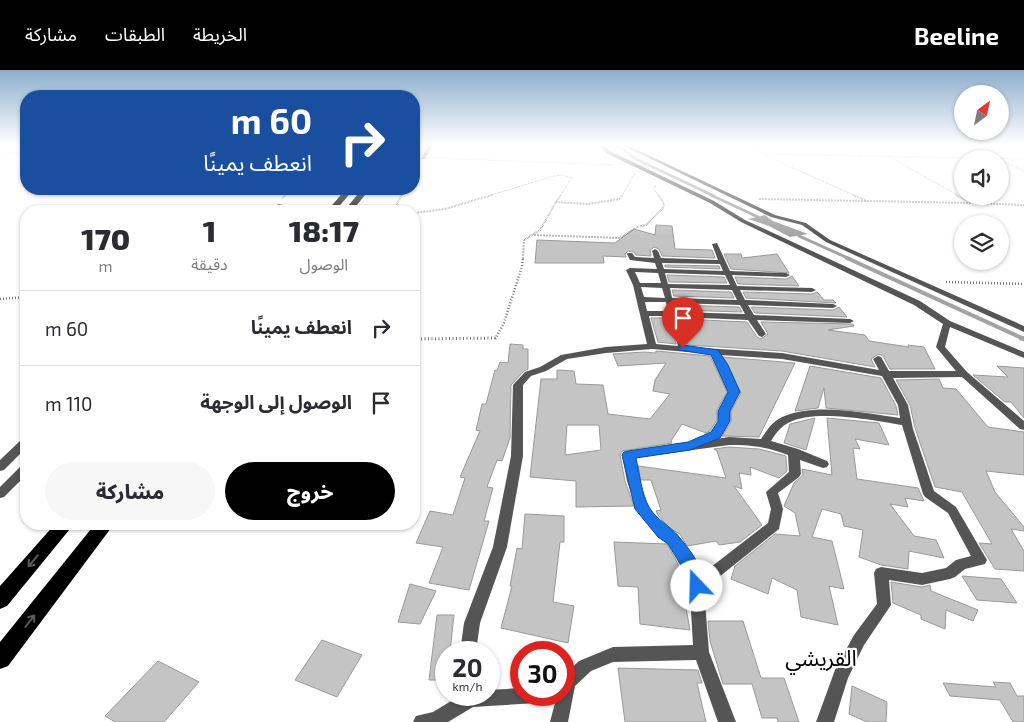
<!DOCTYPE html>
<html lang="ar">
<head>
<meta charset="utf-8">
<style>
  body { margin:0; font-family:"Exo 2","Noto Sans Arabic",sans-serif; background:#f7f7f7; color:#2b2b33; direction:rtl; height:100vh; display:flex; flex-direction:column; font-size:19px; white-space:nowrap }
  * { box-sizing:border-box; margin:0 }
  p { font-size:16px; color:#7c7c81 }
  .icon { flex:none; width:28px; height:28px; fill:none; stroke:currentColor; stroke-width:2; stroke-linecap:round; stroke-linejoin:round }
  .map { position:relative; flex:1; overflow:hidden; direction:ltr }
  .sheet { position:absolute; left:20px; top:135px; width:400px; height:325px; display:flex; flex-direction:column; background:#fff; border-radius:20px; box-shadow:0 1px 4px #0004; direction:rtl }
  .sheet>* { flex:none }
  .hud { position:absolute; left:20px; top:20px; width:400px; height:105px; border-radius:20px; box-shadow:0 1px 4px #0004; direction:rtl; background:#1a4fa0; color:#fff; overflow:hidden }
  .needle { width:32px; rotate:33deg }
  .fabs { position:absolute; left:954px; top:15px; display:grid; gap:10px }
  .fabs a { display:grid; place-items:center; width:55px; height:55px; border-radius:50%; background:#fff; box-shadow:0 1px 4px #0004; font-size:25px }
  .speed { position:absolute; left:435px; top:571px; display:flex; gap:10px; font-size:25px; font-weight:700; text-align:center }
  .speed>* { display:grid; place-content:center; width:65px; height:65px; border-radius:50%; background:#fff; box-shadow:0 1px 4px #0004; line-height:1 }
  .speed small { font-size:12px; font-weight:400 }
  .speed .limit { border:8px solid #d22; background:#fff; color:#111 }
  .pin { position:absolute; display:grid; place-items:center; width:42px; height:42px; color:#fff; margin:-51px -21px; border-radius:50% 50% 50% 0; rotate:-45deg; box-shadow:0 0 5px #0007 }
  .pin .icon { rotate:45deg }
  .me { position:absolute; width:55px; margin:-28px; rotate:339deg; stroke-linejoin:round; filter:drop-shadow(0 0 4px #0008) }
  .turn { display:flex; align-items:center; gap:18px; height:105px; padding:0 25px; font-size:22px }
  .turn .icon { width:65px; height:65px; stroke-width:2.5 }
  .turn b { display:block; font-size:35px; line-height:42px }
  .eta { display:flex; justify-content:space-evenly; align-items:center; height:85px; text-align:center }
  .eta b { font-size:30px; font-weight:800; line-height:35px }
  .button { display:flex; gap:10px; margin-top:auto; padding:10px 25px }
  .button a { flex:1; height:58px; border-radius:30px; background:#000; color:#fff; font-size:20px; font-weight:800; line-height:58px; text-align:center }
  .button a+a { background:#f7f7f7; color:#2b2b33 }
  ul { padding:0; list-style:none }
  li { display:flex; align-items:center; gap:15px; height:75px; padding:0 25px; border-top:1px solid #e1e1e2 }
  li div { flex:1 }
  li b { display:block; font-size:19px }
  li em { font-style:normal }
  header { display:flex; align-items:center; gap:30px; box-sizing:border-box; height:70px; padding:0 25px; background:#000; color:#fff }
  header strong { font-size:24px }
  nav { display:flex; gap:28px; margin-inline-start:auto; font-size:18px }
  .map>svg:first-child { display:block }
</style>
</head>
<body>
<header>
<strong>Beeline</strong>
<nav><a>الخريطة</a><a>الطبقات</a><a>مشاركة</a></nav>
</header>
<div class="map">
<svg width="1024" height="652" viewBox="0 0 1024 652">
  <rect width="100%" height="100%" fill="#fff"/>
  <path fill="#a3a3a3" d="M765,145L773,151L808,164L790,167L769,156L748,149Z"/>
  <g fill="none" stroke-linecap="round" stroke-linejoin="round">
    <path stroke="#a3a3a3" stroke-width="2.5" d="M617,75L636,89L714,126"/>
    <g stroke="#a3a3a3" stroke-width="3">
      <path d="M711,125L758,147"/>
      <path d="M799,166L850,189"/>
    </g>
    <path stroke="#a3a3a3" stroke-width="4" d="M847,188L1024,269"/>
    <path stroke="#a3a3a3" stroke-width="5" d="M1021,268L1024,269"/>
  </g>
  <g fill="#c4c4c4" stroke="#999" fill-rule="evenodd">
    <path d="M656,155L672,156L675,179L712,180L715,188L662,186L659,179L654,177L650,180L651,186L636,185L634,182L628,181L625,184L626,187L603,186L604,193H535L537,170L615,173L634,159L655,165Z"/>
    <path d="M724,184H741L742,188L777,184L789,203L731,199Z"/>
    <path d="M665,195L719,196L720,199L665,197Z"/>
    <path d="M667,205L724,207L727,213L669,212Z"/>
    <path d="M792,206L799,216L738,214L735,207L786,209Z"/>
    <path d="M672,220L731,222L734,228L674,226Z"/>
    <path d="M743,222L812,224L817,222L824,230H833L836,233L746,228Z"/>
    <path d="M677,235L739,237L742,242L678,240Z"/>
    <path d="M751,237L833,240L839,237L847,247L755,243Z"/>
    <path d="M651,248H669L676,274L658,272Z"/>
    <path d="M681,249L747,252L757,267L761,269L768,264L761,252L853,254L854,256L828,260L865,265L869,271L909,277L908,275L924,277L935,299H890L883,286L879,284L871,289L875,297L782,281L688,275Z"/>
    <path d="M510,274L523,275V279H528V299L524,301L511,315L510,368L502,391L497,390L487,417L493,418L484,451H489L469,520L429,513L443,477L416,473L430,441L453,445L465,408L460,407L480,361L476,360L482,334H486L495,300L497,301L500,292L508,293Z"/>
    <path d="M656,281L710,286L727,322L717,340V350L710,361L706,363L682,354L671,371L672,373L622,381L620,385L625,411L634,436L576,437V411L530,407L541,309H557V300L574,301L576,314L603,315L608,344L650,349L670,324L653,321L655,310L666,293L618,296L613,284L644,282L656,283ZM567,355H599L601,380L565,385Z"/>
    <path d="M723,287L795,293L759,367L722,366L731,352V341L741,323Z"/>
    <path d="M810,296L881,308L896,336L898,345L826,338L824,318L818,338L795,341Z"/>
    <path d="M997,296L1024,298V348L1011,332H1005L973,305L1008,307Z"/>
    <path d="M939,309L943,318L956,319L988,357L1024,362V405L986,401L995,422L1024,457V461L1011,459L1024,481V501L995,499L979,473L992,474L962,422L935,417L915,358L910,335L896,310Z"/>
    <path d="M815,348L806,380L784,373L790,354Z"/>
    <path d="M827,348L879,353L889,375L855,369L860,379L853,378L857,409L918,418L924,431L905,428L908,437L890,434L914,466L936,470L944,488L909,481L908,499L881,495L859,487L863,460L844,456L841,444L822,439L812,467L832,471L844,519L829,516L838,555L801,547L797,520L772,508L768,524L731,509L735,496L775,464L800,466L795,443L784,436L794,413L803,405L802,399L832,405Z"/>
    <path d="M729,377L759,379L786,386L787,401L779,408L750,397L751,405L739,403L742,419L734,416L762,455L740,472L719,475L716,471L687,476L680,464L669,458L658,445L656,441L661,440L651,410H641L638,396L726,408L717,381L714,379Z"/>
    <path d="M525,444L564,446V472H560L553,532L574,536L568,573L501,558L512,516H510L517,478L522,479Z"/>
    <path d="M614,472L667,474L678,494L690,560L640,554L638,517L618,516Z"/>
    <path d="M962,506L1001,509L1017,533L977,530Z"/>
    <path d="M891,512L922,517L930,515L931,521L978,540L973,551L946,540L945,559L921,549V545L893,533Z"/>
    <path d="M410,514L436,521L420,554L398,552Z"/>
    <path d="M437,545H454L450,582H446V610H429Z"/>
    <path d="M708,551H743L761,608H784L799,652H778L777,648H762L752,614H723L710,571Z"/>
    <path d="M322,570L362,585L337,627L295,610Z"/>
    <path d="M158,591L199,612L164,652H115L105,646Z"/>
    <path d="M618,598L698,600L702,613H697L706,652H625Z"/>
    <path d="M993,612L1010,613L1017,626H1024V652H1013L1000,630L950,626L943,613L996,617Z"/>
    <path d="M852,616L887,632L886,652H867L849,644Z"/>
  </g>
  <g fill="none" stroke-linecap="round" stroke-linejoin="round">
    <g stroke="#777" stroke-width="1" stroke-dasharray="0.5 1" stroke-linecap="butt">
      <path d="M741,75L763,84L1024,89"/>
      <path d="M853,75L862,86"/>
      <path d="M915,75L921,87"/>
      <path d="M1011,75L1024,77"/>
      <path d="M4,84L26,82"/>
      <path d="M766,86L856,126"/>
      <path d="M890,87L959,126"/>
      <path d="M434,88L613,95"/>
      <path d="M1000,90L1024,101"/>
      <path d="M414,102L419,94"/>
      <path d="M656,115L654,119L659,126"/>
      <path d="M284,126L293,119"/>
      <path d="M401,126L405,119"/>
      <path d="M488,126L554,106L562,105L572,108L560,126"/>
      <path d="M622,126L635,103"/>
    </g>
    <g stroke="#777" stroke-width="2" stroke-dasharray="0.5 1" stroke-linecap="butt">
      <path d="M853,125L867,131"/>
      <path d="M956,125L971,133L1024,135"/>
      <path d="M282,128L286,125"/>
      <path d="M759,129L971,133"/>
      <path d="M556,132L561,125"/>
      <path d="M302,138L320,139"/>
      <path d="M392,141L402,125"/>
      <path d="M414,143L445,139L492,125"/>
      <path d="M534,165L620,168L637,157L646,155L663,138L664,134L658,125"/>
      <path d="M523,189L524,170L540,160L556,132L588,134L620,129L622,125"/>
    </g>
    <g stroke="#777" stroke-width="2.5" stroke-dasharray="1 2" stroke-linecap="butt">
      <path d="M946,212L1024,214"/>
      <path d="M0,229L26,227"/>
      <path d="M495,269L504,253L522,196L523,188"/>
    </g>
    <path stroke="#777" stroke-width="3" stroke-dasharray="1 2.5" stroke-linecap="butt" d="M414,269L496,268"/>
    <g fill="#555" fill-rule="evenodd">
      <path d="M429,75H433L425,89H421Z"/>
      <path d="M598,75H603L612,82L714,131L745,150L920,231L950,251L1024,282V288L950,257L945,277L967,302L1024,351V360L1020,359L962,307L893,308L908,335L913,359L934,421L956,437L987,490L985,494L965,499L955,507L950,509L922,515L889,510L891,535L864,575L848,608L834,652H816L835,600L854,565L877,534L874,503L876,499L881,497L922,503L946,498L956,490L971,486L948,443L925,427L923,424L902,355C873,350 816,339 790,352C781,356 776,363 771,371L798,379L827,391L829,394L827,397L823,398L800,390L801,404L799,407L778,423L783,439L779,459L704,519L709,582L736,652H718L696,590L613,592L591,601L575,616L568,652H550L557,625H564V605L579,591L613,577L693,575L689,507L668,473L658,467L637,439L627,411L622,385L624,382L628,381L698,372L699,368L711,362L719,351V341L729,322L711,284L652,279L606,283L567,289L546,301L531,306L523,315V386L507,477L480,553L476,582H460L464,553L493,477L511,386L513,315L525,302L540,297L561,285L606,277L647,274L633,215L626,200L630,198L657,199L655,193L630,190L627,184L628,183H632L635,187L654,188L652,181L655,179L658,181L661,188L718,190L712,174L717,173L730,201L786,203L790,205L786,207L732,205L737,216L812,218L816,220L812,222L740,220L745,230L833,234L837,236L833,238L748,235L754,245L850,249L854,251L850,253L757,250L766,264L762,267L759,266L748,250L678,247L687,277L782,283L879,300L873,289L878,286L881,287L889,301H956L936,277L943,254L914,235L741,152L710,133L608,84ZM662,193L720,194L723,201L664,199ZM635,202L658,203L661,213H640ZM665,203L725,205L730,215L668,214ZM641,217L662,218L665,228L644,227ZM670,218L732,220L737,230L672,228ZM645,232H666L668,241H647ZM674,233L740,235L745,244L677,242ZM649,246H670L678,276L656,274ZM720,285L782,289L882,306L898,335L900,348C866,343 815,332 782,347C772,352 767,360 761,369L729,367L716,369L719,368L729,351V341L739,322ZM729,375C752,375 767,377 788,385L789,402L766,422L771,439L768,453L702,504L678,465L668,459L648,437L639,411L634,388Z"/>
      <path d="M622,75H627L775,145L806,153L830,170L1024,256V262L826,172L802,155L771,147Z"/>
      <path d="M278,134L283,135L277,141H271Z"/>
      <path d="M290,136L295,137L290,141H284Z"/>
      <path d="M26,368V378L4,400L0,401V390L22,369Z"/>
      <path d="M26,394V405L4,427L0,428V417L22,395Z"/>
      <path d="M521,618V625H545L543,631L537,633L473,637L448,652H413L416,646L433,642L461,625H489V620Z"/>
    </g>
    <g fill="#000" fill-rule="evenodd">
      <path d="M346,119H354L335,141H327Z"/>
      <path d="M362,119H370L352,141H344Z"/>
      <path d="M55,454H74L7,536L0,539V516Z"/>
      <path d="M95,454H114L8,596L0,599V572Z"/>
    </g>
  </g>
  <defs><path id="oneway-shaft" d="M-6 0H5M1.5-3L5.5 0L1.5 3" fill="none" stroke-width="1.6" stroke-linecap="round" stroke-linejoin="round" transform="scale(1.25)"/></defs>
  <g stroke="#595959">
    <use href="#oneway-shaft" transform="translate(33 491) rotate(130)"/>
    <use href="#oneway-shaft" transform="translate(30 551) rotate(-52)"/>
  </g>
  <linearGradient id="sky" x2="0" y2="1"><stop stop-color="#8cadcc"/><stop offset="0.45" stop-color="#fff"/><stop offset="1" stop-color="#fff" stop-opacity="0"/></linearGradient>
  <rect width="1024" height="166" fill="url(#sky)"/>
  <path fill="#1a73e8" stroke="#114b97" d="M683,275L718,280L728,295L740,322L730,341V351L720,368L690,380L636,388C639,402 642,425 649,437C656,450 671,456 679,467C689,478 710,506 703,521L697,523L691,521L688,507L668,474L658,467L635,439L622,385L624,382L628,381L688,372L711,362L718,351V341L728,322L711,285L679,280L678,278Z"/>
  <g text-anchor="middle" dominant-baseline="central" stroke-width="4.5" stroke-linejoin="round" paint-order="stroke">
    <g font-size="22" fill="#000" stroke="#fff">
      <text x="821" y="587">القريشي</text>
    </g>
  </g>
</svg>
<div class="fabs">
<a><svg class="needle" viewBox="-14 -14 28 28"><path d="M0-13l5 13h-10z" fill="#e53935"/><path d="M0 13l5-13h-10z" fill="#7c7c81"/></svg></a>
<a><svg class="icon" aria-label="sound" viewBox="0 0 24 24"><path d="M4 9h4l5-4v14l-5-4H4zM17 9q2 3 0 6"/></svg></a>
<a><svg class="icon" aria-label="layers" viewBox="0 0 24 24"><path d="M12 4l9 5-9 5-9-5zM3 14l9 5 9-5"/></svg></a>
</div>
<div class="speed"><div>20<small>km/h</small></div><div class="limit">30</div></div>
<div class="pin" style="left:683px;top:278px;background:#d93025"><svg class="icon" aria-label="arrive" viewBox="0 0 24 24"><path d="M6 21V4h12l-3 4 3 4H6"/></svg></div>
<svg class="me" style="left:697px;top:516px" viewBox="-20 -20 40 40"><circle r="19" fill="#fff"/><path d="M0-13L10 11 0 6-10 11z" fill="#1a73e8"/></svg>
<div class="hud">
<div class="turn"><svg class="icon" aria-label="right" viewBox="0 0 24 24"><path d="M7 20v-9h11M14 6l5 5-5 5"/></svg><div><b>60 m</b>انعطف يمينًا</div></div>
</div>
<section class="sheet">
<div class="eta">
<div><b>18:17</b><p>الوصول</p></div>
<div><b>1</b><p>دقيقة</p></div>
<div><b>170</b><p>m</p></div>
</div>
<ul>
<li><svg class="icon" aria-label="right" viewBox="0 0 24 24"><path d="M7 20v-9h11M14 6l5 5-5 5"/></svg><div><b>انعطف يمينًا</b></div><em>60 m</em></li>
<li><svg class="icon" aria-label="arrive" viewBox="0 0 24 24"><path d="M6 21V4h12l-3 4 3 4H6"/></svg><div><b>الوصول إلى الوجهة</b></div><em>110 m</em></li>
</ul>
<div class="button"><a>خروج</a><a>مشاركة</a></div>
</section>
</div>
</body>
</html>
